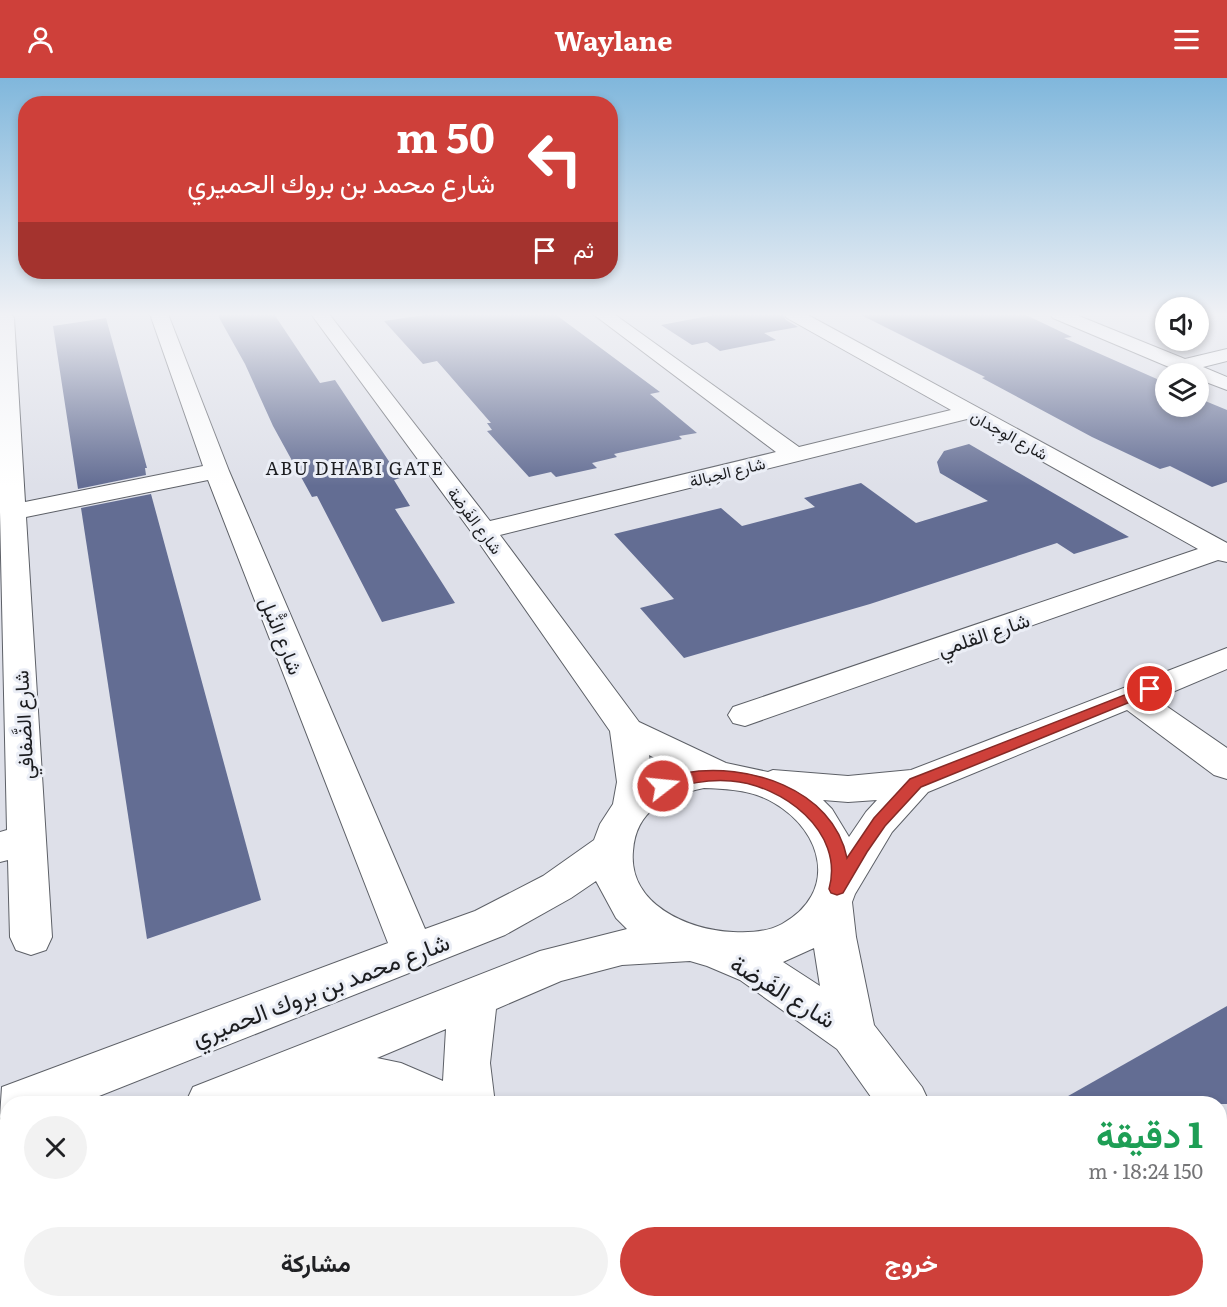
<!DOCTYPE html>
<html lang="ar">
<head>
<meta charset="utf-8">
<style>
  body { margin:0; font-family:Literata,Vazirmatn,serif; background:#f2f2f2; color:#202124; direction:rtl; height:100vh; display:flex; flex-direction:column; font-size:22px; white-space:nowrap }
  * { box-sizing:border-box; margin:0 }
  p { font-size:20px; color:#757577 }
  .icon { flex:none; width:33px; height:33px; fill:none; stroke:currentColor; stroke-width:2; stroke-linecap:round; stroke-linejoin:round }
  .map { position:relative; flex:1; overflow:hidden; direction:ltr }
  .panel { position:absolute; left:0px; top:1018px; width:1227px; height:212px; display:flex; flex-direction:column; background:#fff; border-radius:24px 24px 0 0; box-shadow:0 3px 9px #0003; direction:rtl }
  .panel>* { flex:none }
  .guide { position:absolute; left:18px; top:18px; width:600px; height:183px; border-radius:24px; box-shadow:0 3px 9px #0003; direction:rtl; background:#ce403a; color:#fff; overflow:hidden }
  .fabs { position:absolute; left:1155px; top:219px; display:grid; gap:12px }
  .fabs a { display:grid; place-items:center; width:54px; height:54px; border-radius:50%; background:#fff; box-shadow:0 3px 9px #0003; font-size:30px }
  .pin { position:absolute; display:grid; place-items:center; width:51px; height:51px; color:#fff; margin:-26px; border:3px solid #fff; border-radius:50%; box-shadow:0 2px 6px #0007 }
  .me { position:absolute; width:66px; margin:-33px; rotate:74deg; stroke-linejoin:round; filter:drop-shadow(0 0 4px #0008) }
  .turn { display:flex; align-items:center; gap:21px; height:126px; padding:0 24px; font-size:27px }
  .turn .icon { width:78px; height:78px; stroke-width:2.5 }
  .turn b { display:block; font-size:42px; line-height:51px }
  .then { display:flex; align-items:center; height:57px; padding:0 24px; background:#0003; gap:12px; font-size:22px }
  .round { display:grid; place-items:center; flex:none; width:63px; height:63px; border-radius:32px; background:#f2f2f2 }
  .summary { display:flex; align-items:center; justify-content:space-between; height:102px; padding:0 24px }
  h1 { font-size:36px; font-weight:700; line-height:45px; color:#1e9e55 }
  .button { display:flex; gap:12px; margin-top:auto; padding:12px 24px }
  .button a { flex:1; height:69px; border-radius:36px; background:#ce403a; color:#fff; font-size:24px; font-weight:700; line-height:69px; text-align:center }
  .button a+a { background:#f2f2f2; color:#202124 }
  header { display:flex; justify-content:space-between; align-items:center; height:78px; padding:0 24px; background:#ce403a; color:#fff; font-size:27px; font-weight:700 }
  .map>svg:first-child { display:block }
</style>
</head>
<body>
<header><svg class="icon" aria-label="menu" viewBox="0 0 24 24"><path d="M4 6h16M4 12h16M4 18h16"/></svg>Waylane<svg class="icon" aria-label="person" viewBox="0 0 24 24"><circle cx="12" cy="8" r="4"/><path d="M4 21q1-7 8-7t8 7"/></svg></header>
<div class="map">
<svg width="1227" height="1229" viewBox="0 0 1227 1229">
  <rect width="100%" height="100%" fill="#dee0e9"/>
  <g fill="#636d93">
    <path d="M217,236H274L320,305L335,302L400,400L394,402L410,428L395,431L455,525L382,544L317,418L312,419L273,348L245,286Z"/>
    <path d="M431,236H555L660,314L650,316L697,355L679,358L682,361L614,376L617,379L592,385L597,390L556,399L551,394L529,399L487,353L492,352L487,345H491L437,283L423,286L384,243Z"/>
    <path d="M719,236H782L786,242L798,249L764,255L776,262L720,273L707,264L692,267L661,247Z"/>
    <path d="M859,236H1024L1072,259L1064,260L1166,305V328H1198V320L1227,332V404L1212,409L1170,388L1160,391L1092,359L982,300L985,299Z"/>
    <path d="M106,240L147,390H145L146,397L78,411L53,248Z"/>
    <path d="M969,366L1129,459L1074,476L1057,465L870,526L684,580L640,530L674,521L614,456L721,430L742,448L815,429L804,420L861,405L916,445L988,423L940,395L937,384L944,373Z"/>
    <path d="M151,416L261,822L147,861L81,430Z"/>
    <path d="M1227,928V1026H1054Z"/>
  </g>
  <g fill="none" stroke-linecap="round" stroke-linejoin="round">
    <defs>
      <g id="minor">
        <path d="M0,236H11L14,240L25,424L203,388L150,236H168L229,393L425,851L475,833L543,798L594,762L600,746L613,726L617,704L610,653L475,459L311,236H329L490,443L776,374L593,236H614L799,369L951,332L787,240L784,236H806L1227,465V484L1218,482L745,648L733,645L728,637L733,629L1198,471L967,341L500,457L639,644L726,685L768,694L773,692L848,698L911,692L1227,570V591L1156,621L1227,670V701L1214,697L1127,632L928,714L892,754L855,816L852,824L856,859L874,947L922,1009L930,1026H876L837,971L740,902L707,888L690,883L622,887L561,903L496,931L490,985L495,1026H378L344,1023L284,1026L275,1023L268,1026H185L193,1009L540,873L627,851L616,840L596,803L571,820L505,857L79,1026H8V1045L2,1043L0,1039L2,1009L388,865L208,402L26,439L52,859L46,872L31,877L16,872L10,859L8,782L0,784V754L7,752L0,434ZM649,677L675,691L652,698ZM704,710C728,711 753,712 774,725C824,754 838,815 782,846C767,854 749,855 733,854C688,852 628,826 633,773C636,731 667,718 704,710ZM823,722L848,724L877,722L866,734L849,759L832,731ZM814,870L820,908L783,884ZM446,951L443,1003L401,985L377,980Z"/>
        <path d="M1050,236H1074L1185,281L1227,271V283L1203,289L1227,299V312L1198,301V296H1184L1176,292L1053,240Z"/>
        <path d="M8,1087V1140L0,1144V1090Z"/>
        <path d="M512,1222H569L572,1229H514Z"/>
        <path d="M1025,1222H1083L1086,1229H1027Z"/>
      </g>
    </defs>
    <use href="#minor" stroke="#5d6067" stroke-width="2"/>
    <use href="#minor" fill="#fff" fill-rule="evenodd"/>
  </g>
  <linearGradient id="sky" x2="0" y2="1"><stop stop-color="#80b7dc"/><stop offset="0.58" stop-color="#f0f1f5"/><stop offset="1" stop-color="#f0f1f5" stop-opacity="0"/></linearGradient>
  <rect width="1227" height="408" fill="url(#sky)"/>
  <path fill="#ce403a" stroke="#862a26" stroke-width="1.5" d="M1150,607L1157,611L1155,614L921,709L885,748L867,774L843,815L837,817L831,815L829,811C845,753 782,707 731,703C706,701 687,706 663,713L658,712L656,708C661,699 675,697 685,695C746,684 833,710 847,780L874,740L910,701Z"/>
  <g text-anchor="middle" dominant-baseline="central" stroke-width="6" stroke-linejoin="round" paint-order="stroke">
    <g font-size="16" fill="#1c1d20" stroke="#ebeef6">
      <text transform="translate(1010 356) rotate(29)">شارع الوِجدان</text>
      <text transform="translate(727 393) rotate(-14)">شارع الحِبالة</text>
      <text transform="translate(476 442) rotate(53)">شارع الفَرضة</text>
    </g>
    <g font-size="18" letter-spacing="1.5" fill="#1c1d20" stroke="#ebeef6">
      <text x="355" y="389">ABU DHABI GATE</text>
    </g>
    <g font-size="20" fill="#1c1d20" stroke="#ebeef6">
      <text transform="translate(983 555) rotate(-19)">شارع القلمي</text>
      <text transform="translate(283 557) rotate(68)">شارع النُّبل</text>
      <text transform="translate(22 647) rotate(-93)">شارع الضَّفافي</text>
    </g>
    <g font-size="24" fill="#1c1d20" stroke="#ebeef6">
      <text transform="translate(320 910) rotate(-21)">شارع محمد بن بروك الحميري</text>
      <text transform="translate(784 912) rotate(31)">شارع الفَرضة</text>
    </g>
  </g>
</svg>
<div class="fabs">
<a><svg class="icon" aria-label="sound" viewBox="0 0 24 24"><path d="M4 9h4l5-4v14l-5-4H4zM17 9q2 3 0 6"/></svg></a>
<a><svg class="icon" aria-label="layers" viewBox="0 0 24 24"><path d="M12 4l9 5-9 5-9-5zM3 14l9 5 9-5"/></svg></a>
</div>
<div class="pin" style="left:1150px;top:611px;background:#d93025"><svg class="icon" aria-label="arrive" viewBox="0 0 24 24"><path d="M6 21V4h12l-3 4 3 4H6"/></svg></div>
<svg class="me" style="left:663px;top:708px" viewBox="-20 -20 40 40"><circle r="17" fill="#ce403a" stroke="#fff" stroke-width="3"/><path d="M0-11L8 9 0 5-8 9z" fill="#fff"/></svg>
<div class="guide">
<div class="turn"><svg class="icon" aria-label="left" viewBox="0 0 24 24"><path d="M17 20v-9H6M10 6l-5 5 5 5"/></svg><div><b>50 m</b>شارع محمد بن بروك الحميري</div></div>
<div class="then">ثم<svg class="icon" aria-label="arrive" viewBox="0 0 24 24"><path d="M6 21V4h12l-3 4 3 4H6"/></svg></div>
</div>
<section class="panel">
<div class="summary"><div><h1>1 دقيقة</h1><p>150 m · 18:24</p></div><a class="round"><svg class="icon" aria-label="close" viewBox="0 0 24 24"><path d="M6 6l12 12M18 6L6 18"/></svg></a></div>
<div class="button"><a>خروج</a><a>مشاركة</a></div>
</section>
</div>
</body>
</html>
